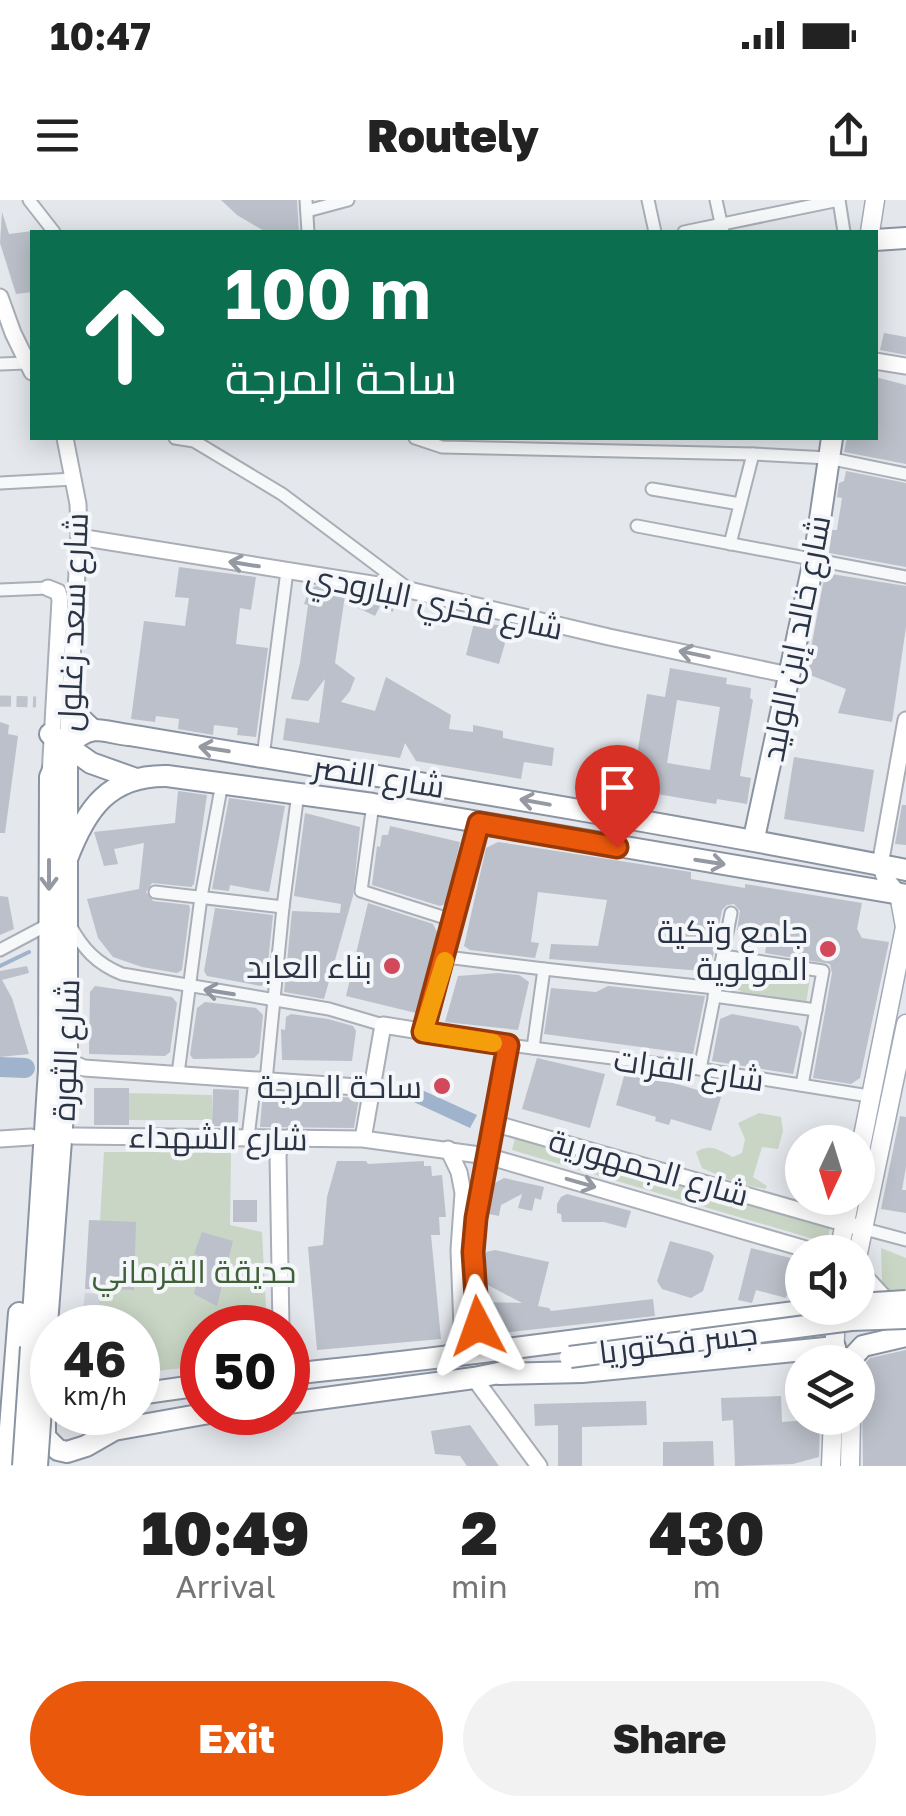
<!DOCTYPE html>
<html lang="en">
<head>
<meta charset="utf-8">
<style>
  body { margin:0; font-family:"Golos Text",Cairo,sans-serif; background:#f2f2f2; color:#222; height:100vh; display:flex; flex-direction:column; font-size:38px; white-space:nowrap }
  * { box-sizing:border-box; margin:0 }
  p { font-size:32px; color:#767676 }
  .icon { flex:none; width:55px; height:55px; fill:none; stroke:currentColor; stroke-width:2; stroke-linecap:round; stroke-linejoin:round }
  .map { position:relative; height:1266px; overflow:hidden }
  .sheet { display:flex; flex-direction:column; background:#fff; flex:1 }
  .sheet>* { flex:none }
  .banner { position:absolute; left:30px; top:30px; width:848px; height:210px; border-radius:0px; box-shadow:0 5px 25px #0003; background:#0b6e4f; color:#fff; overflow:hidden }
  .needle { width:65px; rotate:184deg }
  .controls { position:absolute; left:785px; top:925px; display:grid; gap:20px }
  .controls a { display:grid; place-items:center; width:90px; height:90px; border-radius:50%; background:#fff; box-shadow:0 5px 25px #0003; font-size:50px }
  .speed { position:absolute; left:30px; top:1105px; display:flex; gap:20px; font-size:50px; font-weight:700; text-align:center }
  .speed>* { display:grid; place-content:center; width:130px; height:130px; border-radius:50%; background:#fff; box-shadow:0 5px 25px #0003; line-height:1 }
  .speed small { font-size:25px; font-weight:400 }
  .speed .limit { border:15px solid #d22; background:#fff; color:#111 }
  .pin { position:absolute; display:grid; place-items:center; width:85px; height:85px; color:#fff; margin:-102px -42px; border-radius:50% 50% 50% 0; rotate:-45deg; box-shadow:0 0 10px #0007 }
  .pin .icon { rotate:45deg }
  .me { position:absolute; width:110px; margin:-55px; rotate:356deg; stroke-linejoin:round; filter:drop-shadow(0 0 8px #0008) }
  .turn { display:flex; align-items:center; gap:35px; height:210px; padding:0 30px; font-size:45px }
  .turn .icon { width:130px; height:130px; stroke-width:2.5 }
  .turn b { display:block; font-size:70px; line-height:85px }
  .eta { display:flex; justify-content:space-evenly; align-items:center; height:170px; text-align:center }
  .eta b { font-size:60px; font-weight:800; line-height:70px }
  .button { display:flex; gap:20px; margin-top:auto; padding:20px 30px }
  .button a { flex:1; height:115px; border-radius:60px; background:#ea580c; color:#fff; font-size:40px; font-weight:800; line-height:115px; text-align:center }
  .button a+a { background:#f2f2f2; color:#222 }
  .status { display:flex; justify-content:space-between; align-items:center; height:70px; padding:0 50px; background:#fff; direction:ltr }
  .status svg { height:28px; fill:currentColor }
  header { display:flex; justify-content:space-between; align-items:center; height:130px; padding:0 30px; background:#fff; font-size:45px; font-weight:800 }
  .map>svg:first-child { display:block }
</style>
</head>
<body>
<div class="status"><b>10:47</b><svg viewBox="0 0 49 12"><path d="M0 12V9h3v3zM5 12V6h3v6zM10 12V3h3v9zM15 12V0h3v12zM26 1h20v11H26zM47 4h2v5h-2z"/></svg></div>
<header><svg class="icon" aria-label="menu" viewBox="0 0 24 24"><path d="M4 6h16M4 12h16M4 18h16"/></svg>Routely<svg class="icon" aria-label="share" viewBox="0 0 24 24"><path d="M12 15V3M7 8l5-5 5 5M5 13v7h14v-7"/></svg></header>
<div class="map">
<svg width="906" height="1266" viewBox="0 0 906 1266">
  <rect width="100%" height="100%" fill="#e4e7ec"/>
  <path fill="#d2d6de" d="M85,1093L100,1094L97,1127L81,1128Z"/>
  <g fill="#c9d6c5">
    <path d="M740,769L810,778L806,804L747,796L732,785Z"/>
    <path d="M129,893L212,895V920H129Z"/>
    <path d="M759,913L781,917L783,931L778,949L762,947L753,977L767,986L765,989L736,983L702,968L696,952C711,943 718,950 733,957L742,953L745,939L738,923Z"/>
    <path d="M516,935L830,1027L827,1043L512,950Z"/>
    <path d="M104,952H231L230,1025L262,1032L267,1127L202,1128V1166L138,1173V1128H97L100,1089L134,1090L100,1021Z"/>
    <path d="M881,1048L906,1058V1092L890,1093L882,1081Z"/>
  </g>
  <path fill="#9fb4cc" d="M411,885L477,915L470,928L405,898Z"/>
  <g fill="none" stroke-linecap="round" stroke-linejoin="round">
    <path stroke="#9fb4cc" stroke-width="4" d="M0,766L29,752"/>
    <path stroke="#9fb4cc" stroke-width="20" d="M0,867L25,868"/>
  </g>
  <g fill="#bbc0ca" fill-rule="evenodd">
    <path d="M221,0H297L299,32H266L237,15Z"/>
    <path d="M2,12L9,34L32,31V92L16,94L0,43Z"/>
    <path d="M884,133L906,137V155L880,150Z"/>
    <path d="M875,177L906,185V264L844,252L847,238H875Z"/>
    <path d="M846,271L906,283V367L829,353L832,330H837L842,298L837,297L839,283L844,281Z"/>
    <path d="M179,367L256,377L251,410L240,408L236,444L268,448L256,537L237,535L238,528L214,525L213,535L178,529L179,519L156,516L155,522L131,519L144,421L185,426L189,398L175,397Z"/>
    <path d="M825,373L906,386V427L892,522L838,513L846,489L810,475L809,459Z"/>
    <path d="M316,386L345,395L335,463L355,478L350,491L341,502L375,511L386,477L451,515L449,529L473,532V525L503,531V538L554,548L552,566L524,562L521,579L416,561L405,543L400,558L283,540L286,518L319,523L325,479L308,501L291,499L300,463L308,405L304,404L309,390Z"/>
    <path d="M356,393L395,399L393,412L380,406L375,416L350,404Z"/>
    <path d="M474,423L510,426L499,464L466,455Z"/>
    <path d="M670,468L727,478L726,484L751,488L750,498L753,500L740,576L751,578L747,604L717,599L716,604L657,594L655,609L629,604L647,494L665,497ZM677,500L720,507L710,570L667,563Z"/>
    <path d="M0,522L9,525L8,534L18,536L5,633H0Z"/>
    <path d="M794,557L874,570L864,632L784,619Z"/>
    <path d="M178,591L207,595L194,684L191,687L152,683L146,692L153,701L189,705L190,709L182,770L177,773L142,767L113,757L98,738L87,699L139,689L144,643L114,649L118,664L104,666L94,632L175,623Z"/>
    <path d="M229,598L285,606L269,692L230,685L229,691L212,689Z"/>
    <path d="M902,605H906V645L895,644Z"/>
    <path d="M305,613L360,627L353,696L324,799L284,792L292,711L340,713L341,704L294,696Z"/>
    <path d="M390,626L460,642L446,704L440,706L372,685L377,646L380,647L382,635H388Z"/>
    <path d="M498,642L691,672V679L745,688V684L862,703L857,729L862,738L889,742L860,878L851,884L813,878L832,773L830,764L765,753L768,735L737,730L740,711L734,704L727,705L722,710L711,767L703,771L549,759L551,744L598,746L607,700L538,692L531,742L539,743L535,758L470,750L464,746L486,648Z"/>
    <path d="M0,696L8,697L14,729L0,735Z"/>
    <path d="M368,703L433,724L438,734L416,813L346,796Z"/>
    <path d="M215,708L273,715L266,782L261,786L207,776L204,771Z"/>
    <path d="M27,766L29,773L2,780L12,798L29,854L0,857V771Z"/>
    <path d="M498,773L519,775L529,782L518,830L445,822L458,776Z"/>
    <path d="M95,786L172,797L177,803L170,852L165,856L89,854L90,792Z"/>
    <path d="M608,786L705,796L693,854L544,834L551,788L596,792Z"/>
    <path d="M205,802L256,808L263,815L259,853L254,858L193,859L190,855L197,808Z"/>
    <path d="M291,814L328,819L353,826L356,831L352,861L282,860L281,829L285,830L286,817Z"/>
    <path d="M732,814L798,826L802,833L793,874L712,861L720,819Z"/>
    <path d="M537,858L605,874L590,928L522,909Z"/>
    <path d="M626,869L721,897L711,931L671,919L669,925L655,921L656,917L616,905Z"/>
    <rect x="94" y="888" width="35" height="37"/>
    <path d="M213,889L239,890L238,921L235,926H212Z"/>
    <path d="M263,892L359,898L354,928L260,927Z"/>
    <path d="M900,916L906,917V967L902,990H906V1013L881,1009Z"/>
    <path d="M799,960L802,961V993L792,991Z"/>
    <path d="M337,961H366L368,964L424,961V966H431L432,976L442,975L446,1017H439L440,1035H431L441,1139L317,1150L308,1047L323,1045L327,997Z"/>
    <path d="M504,978L544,987L541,1000L535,998L532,1011L518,1008L522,994L501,1005L499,1016L489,1014L493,984Z"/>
    <path d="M567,994L631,1011L626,1028L604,1022H562L561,1014L557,1013V1004L561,997Z"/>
    <rect x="233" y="1000" width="24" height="22"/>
    <path d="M89,1020L136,1022L134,1090L85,1089Z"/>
    <path d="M202,1032L233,1041L217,1106L194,1094L200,1070L195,1068L198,1055L194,1054Z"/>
    <path d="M670,1041L710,1052L714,1056L703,1091L691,1098L662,1089L657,1081Z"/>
    <path d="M751,1048L802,1061V1097L787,1094L786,1098L756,1090L752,1103L738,1100Z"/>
    <path d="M495,1050L549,1062L538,1106L549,1108L551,1111L653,1099L655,1116L492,1134L487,1102L522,1103L486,1084V1052Z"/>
    <path d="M906,1150V1266H863L862,1200H875L862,1176V1167L870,1158Z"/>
    <path d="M781,1196L782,1222L820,1219L819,1257L793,1264L735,1266L733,1220L722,1221L721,1198Z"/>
    <path d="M646,1201L647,1225L582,1227V1266H558V1225L535,1226L534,1204Z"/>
    <path d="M470,1225L499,1266H467L460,1256L435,1254L431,1231Z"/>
    <path d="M713,1241L714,1266H663V1242Z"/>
  </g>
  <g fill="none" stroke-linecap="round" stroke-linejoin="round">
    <path stroke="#bfc3cb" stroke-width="11" stroke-dasharray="11 5.5" stroke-linecap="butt" d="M0,501L36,502"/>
    <defs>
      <g id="street">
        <path d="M29,0L54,32"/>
        <path d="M306,0L308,32"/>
        <path d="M648,0L655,32"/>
        <path d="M716,0L723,32"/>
        <path d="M839,0L844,32"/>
        <path d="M307,11L348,0"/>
        <path d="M684,32L839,0"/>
        <path d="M0,164L27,163"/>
        <path d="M175,238L194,241L282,294L406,387"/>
        <path d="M415,238L442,247L753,254L828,258L906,274"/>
        <path d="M0,283L74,279"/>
        <path d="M652,289L740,304"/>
        <path d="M637,326L906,377"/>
        <path d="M730,344L753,254"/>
        <path d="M0,390L48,388"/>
        <path d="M263,557L287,371"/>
        <path d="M373,604L361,691L455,721"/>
        <path d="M155,692L283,707"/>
        <path d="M70,725C83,749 97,764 122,774L329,809L383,825"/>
        <path d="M0,750L49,724"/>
        <path d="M723,756L823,771L802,885"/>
        <path d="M446,757L544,769L533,848"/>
        <path d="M544,769L715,788"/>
        <path d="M714,796L816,810"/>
        <path d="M508,845L700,869L869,896"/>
        <path d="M700,869L731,713"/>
        <path d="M178,874L201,697L222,583"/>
        <path d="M266,881L283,707L298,593"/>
        <path d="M248,937L255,880"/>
        <path d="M861,1028L906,1040"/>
      </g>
      <g id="secondary">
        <path d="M0,97L13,133L32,172"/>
        <path d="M875,161L906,166"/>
        <path d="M65,238L78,304L79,337L67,548"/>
        <path d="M79,337L409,390L609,437L789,475"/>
        <path d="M48,388L58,392L60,400L50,576"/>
        <path d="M899,694L884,676L880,665L906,520"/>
        <path d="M423,832L479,623"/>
        <path d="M67,861L84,868L372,888"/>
        <path d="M493,923L861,1028"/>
        <path d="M73,936L363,939L487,956L508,845L383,825L363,939"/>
        <path d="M0,939L31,937"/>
        <path d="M858,1069L892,1106"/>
        <path d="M281,1128L278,954L282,944L291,937"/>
        <path d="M497,1150L484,1143L480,1137C469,1076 474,1016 487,956L816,1052"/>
        <path d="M443,1159L455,1148L462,1128L459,1050L463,993L459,972L448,949"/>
        <path d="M474,1178L539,1266"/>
      </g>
      <g id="primary">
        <path d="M870,32L875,0"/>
        <path d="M858,961L905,727L899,694"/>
        <path d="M839,1052L850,998"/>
        <path d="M858,1053L906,824"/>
        <path d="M834,1162L836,1108"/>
        <path d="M831,1266L833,1218"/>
        <path d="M850,1266L851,1218"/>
      </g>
      <g id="highway">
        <path d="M875,40L906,38"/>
        <path d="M68,507L93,530"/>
        <path d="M50,534L91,563L136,579"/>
        <path d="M754,638L814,360L832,238"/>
        <path d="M67,659C86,609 109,575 167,576L373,604L906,695"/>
        <path d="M31,1147L49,870L50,577C57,560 73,532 95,530C105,530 118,534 129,535C388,578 648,619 906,670"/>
        <path d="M45,1151L67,861V549"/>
        <path d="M852,1158L863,1146L906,1136"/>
        <path d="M288,1174C468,1157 648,1129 829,1108"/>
        <path d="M499,1174L582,1172L835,1147"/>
        <path d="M138,1194L202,1185"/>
        <path d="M288,1203L474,1178L513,1170"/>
        <path d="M45,1217V1237L58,1250L67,1252L86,1246L114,1230L215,1212"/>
        <path d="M7,1266L19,1113"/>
      </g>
    </defs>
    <use href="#street" stroke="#a9aeb7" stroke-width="15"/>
    <use href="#secondary" stroke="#a9aeb7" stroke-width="19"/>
    <use href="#primary" stroke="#a3abb8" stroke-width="21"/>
    <use href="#highway" stroke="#8b94a3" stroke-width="24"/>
    <use href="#street" stroke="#f7f8fa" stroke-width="11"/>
    <use href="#secondary" stroke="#fff" stroke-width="15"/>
    <use href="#primary" stroke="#fff" stroke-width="18"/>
    <use href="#highway" stroke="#fff" stroke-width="20"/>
    <defs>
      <g id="highway-bridge">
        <path d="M858,1104L906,1101"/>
        <path d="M570,1157L851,1120L906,1118"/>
        <path d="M23,1266L31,1147"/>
        <path d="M37,1266L45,1151"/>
      </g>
    </defs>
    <use href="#highway-bridge" stroke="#8b94a3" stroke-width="24" stroke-linecap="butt"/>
    <use href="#highway-bridge" stroke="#fff" stroke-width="20"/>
  </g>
  <defs><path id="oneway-shaft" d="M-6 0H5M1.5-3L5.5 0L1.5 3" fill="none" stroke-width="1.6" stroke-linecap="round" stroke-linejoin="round" transform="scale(2.5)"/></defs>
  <g stroke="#959aa2">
    <use href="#oneway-shaft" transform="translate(244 364) rotate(-171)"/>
    <use href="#oneway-shaft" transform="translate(694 454) rotate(-168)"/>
    <use href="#oneway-shaft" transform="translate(214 549) rotate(-171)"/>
    <use href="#oneway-shaft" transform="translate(535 602) rotate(-170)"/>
    <use href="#oneway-shaft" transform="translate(710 662) rotate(9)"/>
    <use href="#oneway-shaft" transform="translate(49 675) rotate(90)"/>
    <use href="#oneway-shaft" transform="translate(581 983) rotate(16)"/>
  </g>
  <use stroke="#9196a0" href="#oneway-shaft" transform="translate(219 792) rotate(-171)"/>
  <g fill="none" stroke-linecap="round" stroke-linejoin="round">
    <defs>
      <path id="route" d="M478,1126L473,1052L476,1018L508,845L423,832L479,623L617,647"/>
    </defs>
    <use href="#route" stroke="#983908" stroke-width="25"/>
    <use href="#route" stroke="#ea580c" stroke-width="18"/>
    <path stroke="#f59e0b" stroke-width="18" d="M445,761L423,832L493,843"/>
  </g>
  <g fill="#d1495b" stroke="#f4f6f9" stroke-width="4">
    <circle cx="828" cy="749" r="10"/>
    <circle cx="392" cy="766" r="10"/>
    <circle cx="442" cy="886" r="10"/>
  </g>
  <g text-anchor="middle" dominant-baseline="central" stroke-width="8" stroke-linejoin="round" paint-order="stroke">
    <g font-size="32" fill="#2b3445" stroke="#f4f6f9">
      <text transform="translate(435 401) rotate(12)">شارع فخري البارودي</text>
      <text transform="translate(72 422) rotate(-88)">شارع سعد زغلول</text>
      <text transform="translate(795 438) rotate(-79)">شارع خالد إبن الوليد</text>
      <text transform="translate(379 576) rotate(9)">شارع النصر</text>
      <text transform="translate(65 850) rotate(-88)">شارع الثورة</text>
      <text transform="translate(689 869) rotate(8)">شارع الفرات</text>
      <text transform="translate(218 937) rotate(1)">شارع الشهداء</text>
      <text transform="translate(649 967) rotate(16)">شارع الجمهورية</text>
      <text transform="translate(678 1142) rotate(-7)">جسر فكتوريا</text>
    </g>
    <g font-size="32" fill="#2b3445" stroke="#f4f6f9" text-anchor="end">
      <text x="808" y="731">جامع وتكية<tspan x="808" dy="37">المولوية</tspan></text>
      <text x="372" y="766">بناء العابد</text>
      <text x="422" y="886">ساحة المرجة</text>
    </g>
    <g font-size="32" fill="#3f6138" stroke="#f4f6f9">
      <text x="194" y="1071">حديقة القرماني</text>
    </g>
  </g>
</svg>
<div class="controls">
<a><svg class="needle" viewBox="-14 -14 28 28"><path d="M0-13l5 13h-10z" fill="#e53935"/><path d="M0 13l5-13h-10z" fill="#767676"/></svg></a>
<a><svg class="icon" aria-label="sound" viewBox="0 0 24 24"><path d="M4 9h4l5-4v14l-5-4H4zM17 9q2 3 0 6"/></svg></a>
<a><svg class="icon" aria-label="layers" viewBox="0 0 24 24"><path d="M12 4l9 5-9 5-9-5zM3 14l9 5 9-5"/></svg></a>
</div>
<div class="speed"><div>46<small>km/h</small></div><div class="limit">50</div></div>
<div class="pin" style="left:617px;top:647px;background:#d93025"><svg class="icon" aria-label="arrive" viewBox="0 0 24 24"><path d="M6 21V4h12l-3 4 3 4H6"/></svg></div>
<svg class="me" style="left:478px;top:1126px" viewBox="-20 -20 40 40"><path d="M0-17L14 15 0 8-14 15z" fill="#ea580c" stroke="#fff" stroke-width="4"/></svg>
<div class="banner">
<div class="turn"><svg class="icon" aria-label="ahead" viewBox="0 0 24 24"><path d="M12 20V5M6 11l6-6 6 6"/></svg><div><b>100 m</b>ساحة المرجة</div></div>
</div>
</div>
<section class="sheet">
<div class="eta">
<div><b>10:49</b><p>Arrival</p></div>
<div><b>2</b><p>min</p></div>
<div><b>430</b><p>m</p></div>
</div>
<div class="button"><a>Exit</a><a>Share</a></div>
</section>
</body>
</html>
